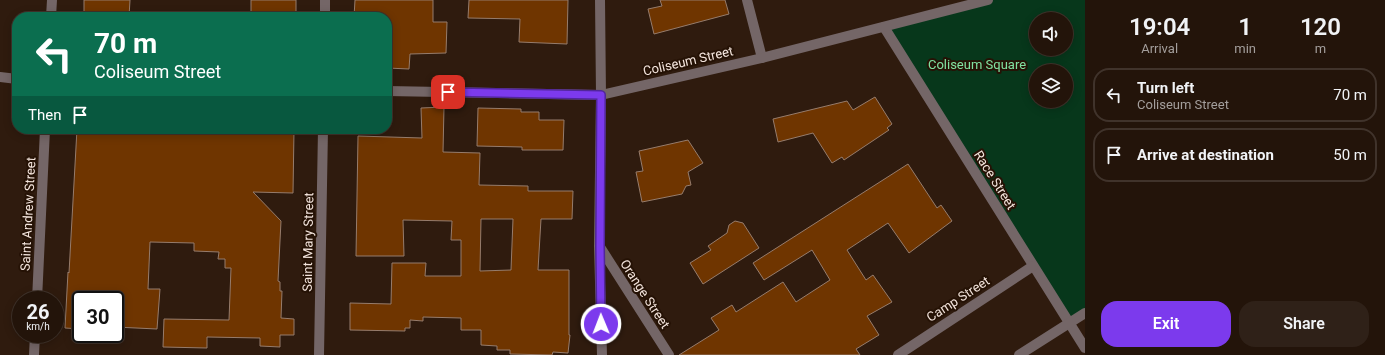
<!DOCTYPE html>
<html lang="en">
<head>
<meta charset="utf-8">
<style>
  body { margin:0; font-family:Roboto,sans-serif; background:#2f2118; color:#f1f3f6; height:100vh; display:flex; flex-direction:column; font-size:15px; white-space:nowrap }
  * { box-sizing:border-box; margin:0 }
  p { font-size:13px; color:#a39e9c }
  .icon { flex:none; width:22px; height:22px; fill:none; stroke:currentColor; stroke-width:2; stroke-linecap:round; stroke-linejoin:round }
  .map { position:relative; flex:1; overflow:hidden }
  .sheet { display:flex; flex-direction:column; background:#23140a; width:300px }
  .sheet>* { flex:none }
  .banner { position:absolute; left:12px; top:12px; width:380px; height:122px; border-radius:16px; box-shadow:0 2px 10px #0003,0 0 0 1px #40332b; background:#0b6e4f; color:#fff; overflow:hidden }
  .tools { position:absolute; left:1029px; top:12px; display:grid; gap:8px }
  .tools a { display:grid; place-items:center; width:44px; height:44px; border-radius:50%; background:#23140a; box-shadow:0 2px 10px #0003,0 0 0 1px #40332b; font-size:20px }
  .speed { position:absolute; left:12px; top:291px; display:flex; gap:8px; font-size:20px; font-weight:700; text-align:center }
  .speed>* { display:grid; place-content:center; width:52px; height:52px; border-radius:50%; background:#23140a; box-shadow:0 2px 10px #0003,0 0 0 1px #40332b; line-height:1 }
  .speed small { font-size:10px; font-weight:400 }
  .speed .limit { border:2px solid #111; border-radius:6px; background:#fff; color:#111 }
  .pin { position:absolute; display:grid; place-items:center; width:34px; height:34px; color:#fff; margin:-17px; border-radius:8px; box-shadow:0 2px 6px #0006 }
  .me { position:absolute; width:44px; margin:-22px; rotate:359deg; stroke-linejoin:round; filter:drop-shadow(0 0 3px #0008) }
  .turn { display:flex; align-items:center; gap:14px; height:84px; padding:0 16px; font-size:18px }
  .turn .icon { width:52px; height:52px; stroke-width:2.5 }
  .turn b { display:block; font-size:28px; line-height:34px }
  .then { display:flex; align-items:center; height:38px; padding:0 16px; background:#0003; gap:8px; font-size:15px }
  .eta { display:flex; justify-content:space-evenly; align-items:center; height:68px; text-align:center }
  .eta b { font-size:24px; font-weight:600; line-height:28px }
  .action { display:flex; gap:8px; margin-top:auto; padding:8px 16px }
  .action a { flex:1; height:46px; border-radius:16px; background:#7c3aed; color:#fff; font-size:16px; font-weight:600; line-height:46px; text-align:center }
  .action a+a { background:#2f2118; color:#f1f3f6 }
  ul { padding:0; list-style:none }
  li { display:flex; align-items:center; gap:12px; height:54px; margin:0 8px 6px; padding:0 8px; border:2px solid #40332b; border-radius:16px }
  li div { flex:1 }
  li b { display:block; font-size:15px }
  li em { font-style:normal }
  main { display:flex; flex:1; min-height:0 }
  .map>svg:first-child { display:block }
</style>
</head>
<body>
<main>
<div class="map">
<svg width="1085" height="355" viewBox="0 0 1085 355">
  <rect width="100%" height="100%" fill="#2f1b0e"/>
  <path fill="#07371b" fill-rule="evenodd" d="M988,0H1085V313L1069,323L884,27ZM1036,19H1066V49H1036ZM1036,71H1066V101H1036Z"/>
  <g fill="#6f3500" stroke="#967c6c" fill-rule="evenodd">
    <path d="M84,0H130L129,17H84Z"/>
    <rect x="251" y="0" width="45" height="17"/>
    <path d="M355,0H433V22H447L446,53L410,54L409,69L387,68V17H354Z"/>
    <path d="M469,0H568L567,44L519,42L520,19L468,18Z"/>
    <path d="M660,0H725L729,14L654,34L648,9L662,6Z"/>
    <path d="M875,97L892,124L887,128L889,130L844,160L842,157L832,163L813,133L778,142L773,119L847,101L853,110Z"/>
    <path d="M444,107L443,152L480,153L479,185L528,186V191H573L572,219H541L538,270H569V335H570L568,353L553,352L552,355L510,354V350H497V346L481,345V330H461V318L423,317V321L410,320V328H405V331L350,330V303L391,304L392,263H426L425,276H461V240H451L452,221L403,220L404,256H356L358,136L422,138L421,108ZM481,219H513L511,270L480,271Z"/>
    <path d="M478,108L521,109V112H539V120H564L563,150H522V147L477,146Z"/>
    <path d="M77,129L294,130L293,193L253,192L281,221L278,281L280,282V291H282L281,318L294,319V335H280V347L260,346V338L207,337V348L163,347L164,319L229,320L231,268H225V259H218L219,252L194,251V243L150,242L148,289H160L157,329L115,327V300H81V329L65,328L68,272L69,273Z"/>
    <path d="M688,140L703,163L688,172L691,185L686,186L682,194L642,202L636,172L643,171L639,151Z"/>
    <path d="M908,164L937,208L941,205L952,221L909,253L888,223L847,250L866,280L873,275L892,302L867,316L879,335L856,349L860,355H679L719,330L711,318L732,305L736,312L783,282L796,302L830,280L812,250L764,280L753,263Z"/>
    <path d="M735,221L743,223L759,248L703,284L690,263L711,250L708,246L727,233L729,225Z"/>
  </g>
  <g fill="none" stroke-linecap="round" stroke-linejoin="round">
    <g stroke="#746667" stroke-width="10">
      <path d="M600,0L601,95L599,246L602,355"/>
      <path d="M747,0L762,58"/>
      <path d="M51,17L52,0"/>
      <path d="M325,17V0"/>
      <path d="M884,27L1085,348"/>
      <path d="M0,77L17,79"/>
      <path d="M387,91L601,95L762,58L988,0"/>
      <path d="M600,247L669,355"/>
      <path d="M37,300L45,129"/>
      <path d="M34,355L35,334"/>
      <path d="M319,355L323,129"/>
      <path d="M898,355L1033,266"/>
      <path d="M1019,355L1085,313"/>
    </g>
  </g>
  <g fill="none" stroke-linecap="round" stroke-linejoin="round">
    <defs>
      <path id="route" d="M448,92L601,95L600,246L601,324"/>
    </defs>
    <use href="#route" stroke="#51269a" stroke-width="10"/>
    <use href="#route" stroke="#7c3aed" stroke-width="7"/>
  </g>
  <g text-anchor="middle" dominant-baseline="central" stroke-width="4" stroke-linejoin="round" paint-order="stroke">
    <g font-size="13" fill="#f4e5dd" stroke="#251205">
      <text transform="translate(688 61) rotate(-13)">Coliseum Street</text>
      <text transform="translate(995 180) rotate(58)">Race Street</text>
      <text transform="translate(28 214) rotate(-87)">Saint Andrew Street</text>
      <text transform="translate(308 242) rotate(-89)">Saint Mary Street</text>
      <text transform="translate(645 294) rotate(57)">Orange Street</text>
      <text transform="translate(958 299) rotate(-33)">Camp Street</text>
    </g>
    <g font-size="13" fill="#80e1a0" stroke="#251205">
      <text x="977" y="64">Coliseum Square</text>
    </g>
  </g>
</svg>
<div class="tools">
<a><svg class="icon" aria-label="sound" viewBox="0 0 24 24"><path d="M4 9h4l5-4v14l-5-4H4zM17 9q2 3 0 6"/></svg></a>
<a><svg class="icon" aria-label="layers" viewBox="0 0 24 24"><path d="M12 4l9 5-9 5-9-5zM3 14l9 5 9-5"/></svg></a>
</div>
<div class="speed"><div>26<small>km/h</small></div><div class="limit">30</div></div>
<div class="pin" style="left:448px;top:92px;background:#d93025"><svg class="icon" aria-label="arrive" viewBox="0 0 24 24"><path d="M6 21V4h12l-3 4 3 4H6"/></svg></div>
<svg class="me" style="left:601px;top:324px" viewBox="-20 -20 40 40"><circle r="17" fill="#7c3aed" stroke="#fff" stroke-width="3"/><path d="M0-11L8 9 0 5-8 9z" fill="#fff"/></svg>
<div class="banner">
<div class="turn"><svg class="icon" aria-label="left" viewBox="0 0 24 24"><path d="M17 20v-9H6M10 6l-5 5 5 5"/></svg><div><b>70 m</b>Coliseum Street</div></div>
<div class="then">Then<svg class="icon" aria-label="arrive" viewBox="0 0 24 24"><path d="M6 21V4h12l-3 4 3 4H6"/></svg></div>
</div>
</div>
<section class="sheet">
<div class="eta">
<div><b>19:04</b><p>Arrival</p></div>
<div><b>1</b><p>min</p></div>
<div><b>120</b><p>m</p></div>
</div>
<ul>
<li><svg class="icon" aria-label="left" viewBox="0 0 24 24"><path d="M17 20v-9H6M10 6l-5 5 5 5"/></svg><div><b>Turn left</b><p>Coliseum Street</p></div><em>70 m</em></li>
<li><svg class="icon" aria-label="arrive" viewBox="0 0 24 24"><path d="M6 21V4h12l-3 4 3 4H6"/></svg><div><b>Arrive at destination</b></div><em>50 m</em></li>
</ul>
<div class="action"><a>Exit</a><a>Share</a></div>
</section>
</main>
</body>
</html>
